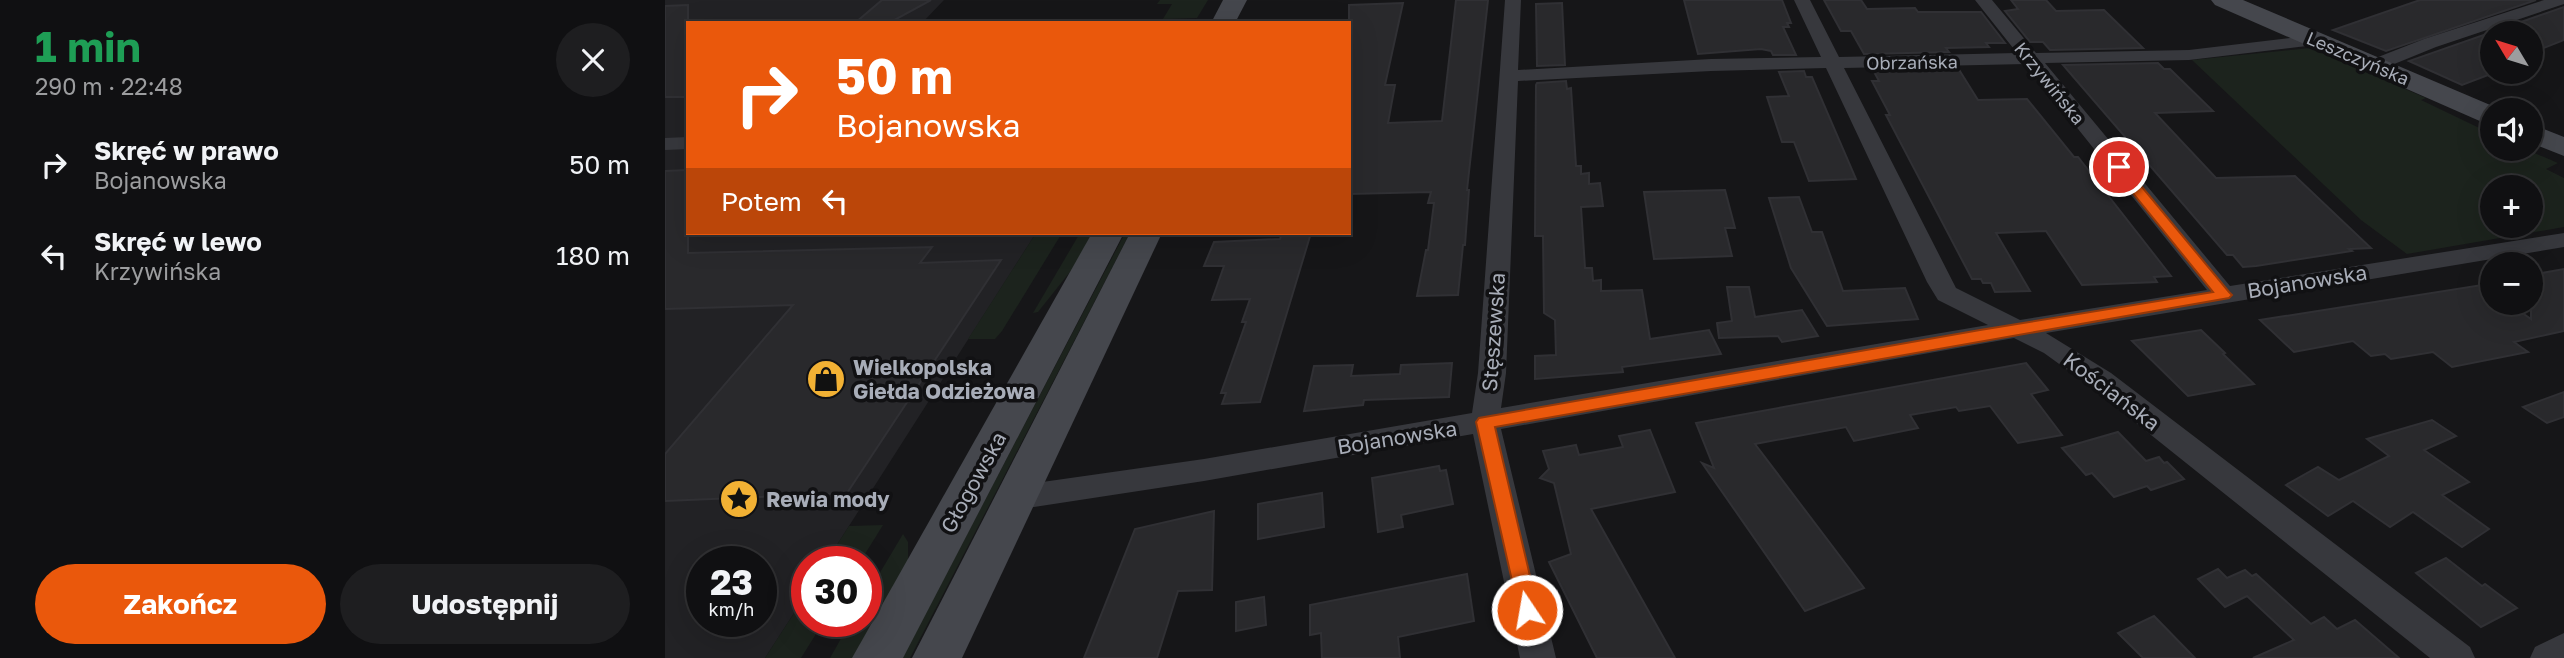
<!DOCTYPE html>
<html lang="pl">
<head>
<meta charset="utf-8">
<style>
  body { margin:0; font-family:"Golos Text",sans-serif; background:#1e1e20; color:#f1f3f6; height:100vh; display:flex; flex-direction:column; font-size:26px; white-space:nowrap }
  * { box-sizing:border-box; margin:0 }
  p { font-size:23px; color:#9c9d9f }
  .icon { flex:none; width:38px; height:38px; fill:none; stroke:currentColor; stroke-width:2; stroke-linecap:round; stroke-linejoin:round }
  .map { position:relative; flex:1; overflow:hidden }
  .sheet { display:flex; flex-direction:column; background:#101012; width:665px }
  .sheet>* { flex:none }
  .top-card { position:absolute; left:21px; top:21px; width:665px; height:214px; border-radius:0px; box-shadow:0 7px 28px #0002,0 0 0 2px #303032; background:#ea580c; color:#fff; overflow:hidden }
  .needle { width:46px; rotate:308deg }
  .controls { position:absolute; left:1815px; top:21px; display:grid; gap:14px }
  .controls a { display:grid; place-items:center; width:63px; height:63px; border-radius:50%; background:#101012; box-shadow:0 7px 28px #0002,0 0 0 2px #303032; font-size:35px }
  .speed { position:absolute; left:21px; top:546px; display:flex; gap:14px; font-size:35px; font-weight:700; text-align:center }
  .speed>* { display:grid; place-content:center; width:91px; height:91px; border-radius:50%; background:#101012; box-shadow:0 7px 28px #0002,0 0 0 2px #303032; line-height:1 }
  .speed small { font-size:18px; font-weight:400 }
  .speed .limit { border:10px solid #d22; background:#fff; color:#111 }
  .pin { position:absolute; display:grid; place-items:center; width:60px; height:60px; color:#fff; margin:-30px; border:4px solid #fff; border-radius:50%; box-shadow:0 2px 7px #0007 }
  .me { position:absolute; width:77px; margin:-38px; rotate:348deg; stroke-linejoin:round; filter:drop-shadow(0 0 5px #0008) }
  .turn { display:flex; align-items:center; gap:24px; height:147px; padding:0 35px; font-size:32px }
  .turn .icon { width:91px; height:91px; stroke-width:2.5 }
  .turn b { display:block; font-size:49px; line-height:60px }
  .then { display:flex; align-items:center; height:66px; padding:0 35px; background:#0003; gap:14px; font-size:26px }
  .round { display:grid; place-items:center; flex:none; width:74px; height:74px; border-radius:37px; background:#1e1e20 }
  .summary { display:flex; align-items:center; justify-content:space-between; height:119px; padding:0 35px }
  h1 { font-size:42px; font-weight:700; line-height:52px; color:#1e9e55 }
  .primary-button { display:flex; gap:14px; margin-top:auto; padding:14px 35px }
  .primary-button a { flex:1; height:80px; border-radius:42px; background:#ea580c; color:#fff; font-size:28px; font-weight:700; line-height:80px; text-align:center }
  .primary-button a+a { background:#1e1e20; color:#f1f3f6 }
  ul { padding:0; list-style:none }
  li { display:flex; align-items:center; gap:21px; height:91px; padding:0 35px }
  li div { flex:1 }
  li b { display:block; font-size:26px }
  li em { font-style:normal }
  main { display:flex; flex:1; min-height:0 }
  .map>svg:first-child { display:block }
</style>
</head>
<body>
<main>
<section class="sheet">
<div class="summary"><div><h1>1 min</h1><p>290 m · 22:48</p></div><a class="round"><svg class="icon" aria-label="close" viewBox="0 0 24 24"><path d="M6 6l12 12M18 6L6 18"/></svg></a></div>
<ul>
<li><svg class="icon" aria-label="right" viewBox="0 0 24 24"><path d="M7 20v-9h11M14 6l5 5-5 5"/></svg><div><b>Skręć w prawo</b><p>Bojanowska</p></div><em>50 m</em></li>
<li><svg class="icon" aria-label="left" viewBox="0 0 24 24"><path d="M17 20v-9H6M10 6l-5 5 5 5"/></svg><div><b>Skręć w lewo</b><p>Krzywińska</p></div><em>180 m</em></li>
</ul>
<div class="primary-button"><a>Zakończ</a><a>Udostępnij</a></div>
</section>
<div class="map">
<svg width="1899" height="658" viewBox="0 0 1899 658">
  <rect width="100%" height="100%" fill="#161618"/>
  <path fill="#222225" fill-rule="evenodd" d="M0,0H279L257,23H23V233H371L161,562H142V593L100,658H0ZM37,562H96V621H37Z"/>
  <g fill="#1c231d" fill-rule="evenodd">
    <path d="M495,0H543L532,18L498,19L507,4H492Z"/>
    <path d="M1645,48L1761,98L1756,100L1827,134V149H1860L1893,163L1881,169L1899,178V227L1742,254L1696,220L1527,60ZM1827,187H1866V226H1827Z"/>
    <path d="M371,233H397L337,331L330,339H303Z"/>
    <path d="M415,233H428L408,268L373,312L368,313Z"/>
    <path d="M460,233H465L245,658H237Z"/>
    <path d="M218,525L195,562H161L184,526Z"/>
    <path d="M238,534L243,542V561L188,658H165L186,621H201V596Z"/>
    <path d="M142,593V621H159L136,658H100Z"/>
  </g>
  <g fill="#29292c" stroke="#303034" stroke-width="2">
    <path d="M217,0H266L224,23H190Z"/>
    <path d="M791,0H823L802,190H804L800,245H798L793,295L752,296L761,250H763L769,203H763L766,192L684,194V5L738,3L720,85H730L723,123L777,121Z"/>
    <path d="M1019,0H1117L1126,23H1122L1124,27H1118L1131,55H1108L1106,51L1096,49L1033,54Z"/>
    <path d="M1159,0H1196L1202,9L1250,8L1253,12H1316L1340,43H1321L1324,47L1281,48L1284,52L1199,54L1186,31H1176Z"/>
    <path d="M1346,0H1381L1391,11L1439,10L1478,48L1385,50L1378,42H1365L1340,11L1353,9Z"/>
    <path d="M1755,0H1871L1721,51L1668,30Z"/>
    <path d="M897,3L900,65L872,66L871,4Z"/>
    <path d="M23,5V97H0V6Z"/>
    <path d="M1899,7V40L1866,53V33H1827V72H1831L1797,85L1744,61Z"/>
    <path d="M1493,63L1499,69H1505L1548,111L1490,113L1551,178L1630,176L1706,248L1684,249L1687,251L1591,266L1578,267L1568,255H1562L1398,65Z"/>
    <path d="M1293,68L1313,100L1362,99L1409,157H1413L1506,276L1489,277L1492,282L1417,285L1381,231L1331,233L1365,291L1330,292L1326,283H1318L1316,279H1307L1221,115H1225L1207,81H1214L1208,70Z"/>
    <path d="M1139,71L1141,77H1147L1191,179L1144,181L1129,142H1117L1102,97L1124,96L1114,72Z"/>
    <path d="M901,81L902,89L906,88L911,166H916V174L924,173V184L935,183L938,206L916,207L920,268H927L928,281L936,280V291L977,290L985,339L1044,330L1056,354L957,367L958,372L870,379V356L891,355L890,320L879,313L878,236H870L871,85L872,83Z"/>
    <path d="M23,170V253L267,247L255,263L336,260L182,493L0,501V454L128,305L0,309V171Z"/>
    <path d="M1060,190L1070,228H1060L1067,256L989,259L979,192Z"/>
    <path d="M1134,197L1147,232H1157L1178,291L1240,288L1253,319L1162,326L1126,268L1104,198Z"/>
    <path d="M617,233H646L595,402L557,404L561,393H556L581,322H577L585,299L547,300L559,266H539L549,242L615,239Z"/>
    <path d="M1899,269V331L1849,342L1863,352L1787,367L1768,352L1726,359L1720,354L1706,356L1688,341L1629,352L1595,320L1817,285L1827,292V303H1843L1866,319V275Z"/>
    <path d="M1062,287H1084L1090,317L1137,310L1153,336L1117,342L1113,336L1054,338L1052,323L1067,321Z"/>
    <path d="M1536,330L1560,353L1558,354L1589,384L1523,396L1467,341Z"/>
    <path d="M787,363L784,397L699,400L698,405L639,411L649,366L688,365L686,376L735,374L736,365Z"/>
    <path d="M1361,363L1383,390L1366,394L1397,435L1353,443L1325,406L1294,411L1291,407L1245,415L1253,428L1189,441L1181,427L1090,444L1199,588L1140,611L1037,463L1049,468L1031,423Z"/>
    <path d="M1899,392V417L1882,423L1858,407Z"/>
    <path d="M1767,420L1791,436L1759,450L1804,482L1777,495L1824,529L1797,547L1748,512L1725,527L1688,501L1663,516L1621,485L1653,467L1674,480L1724,456L1702,439Z"/>
    <path d="M985,430L1010,492L926,509L1010,658H932L884,562L906,554L889,483L875,478L884,469L878,451L911,445L914,455L958,447L954,436Z"/>
    <path d="M1453,432L1481,461L1494,457L1499,463L1502,462L1519,479L1486,490L1482,486L1449,497L1427,473L1421,475L1397,448Z"/>
    <path d="M774,466L775,471L781,470L788,504L736,515L738,527L713,532L707,478Z"/>
    <path d="M657,493L659,527L593,539V504Z"/>
    <path d="M549,511L547,590L513,591L492,658H419L470,529Z"/>
    <path d="M1781,558L1817,586L1820,584L1852,608L1816,627L1751,573Z"/>
    <path d="M1553,569L1562,578L1580,570L1587,576L1591,574L1646,624L1659,617L1672,629L1690,620L1734,658H1588L1629,640L1582,596L1560,607L1533,579Z"/>
    <path d="M802,574L809,621L733,637L735,658H657L656,633L645,635V605Z"/>
    <path d="M599,597L601,625L571,631V602Z"/>
    <path d="M1489,616L1530,658H1478L1453,633Z"/>
  </g>
  <g fill="none" stroke-linecap="round" stroke-linejoin="round">
    <g fill="#37383d" fill-rule="evenodd">
      <path d="M840,0H856L853,70L1046,59L1156,57L1129,0H1145L1174,57L1352,53L1310,0H1327L1371,53L1524,50L1650,35L1656,36L1659,40L1656,44L1650,45L1524,60L1380,63L1565,286L1899,233V247L1381,333L1446,373L1805,647L1810,658H1765L1426,387L1379,353L1349,338L836,429L891,658H855L808,434L539,481L350,510L339,506L334,498L339,490L350,486L539,459L807,413L813,373ZM1361,64L1542,290L1355,320L1291,288L1179,68ZM1161,68L1262,282L1273,300L1323,325L836,408L841,373L853,81L1046,71Z"/>
      <path d="M1879,0H1899V4L1771,47L1717,69L1710,71L1701,65L1703,61L1759,39Z"/>
      <path d="M23,137V149L0,150V138Z"/>
      <path d="M1899,633V658H1865L1870,647Z"/>
    </g>
    <g fill="#45474d" fill-rule="evenodd">
      <path d="M558,0H582L570,23H546Z"/>
      <path d="M1546,0H1578L1837,110H1827V124L1817,122L1550,5Z"/>
      <path d="M1866,124L1899,137V156L1866,143Z"/>
      <path d="M427,233H459L238,658H187Z"/>
      <path d="M465,233H497L297,658H247Z"/>
    </g>
  </g>
  <path fill="#ea580c" stroke="#983908" stroke-width="2" d="M1454,163L1458,164L1564,292L1567,295L1564,298L830,427L873,610L870,616L862,619L855,616L811,422L814,418L1315,330L1548,292L1449,170V164Z"/>
  <defs>
    <symbol id="shop-disc" viewBox="-11 -11 22 22"><circle r="9.5" fill="#f2b134" stroke="#111113"/><path d="M-5-2.5h2.3a2.7 3.5 0 0 1 5.4 0H5L5.5 6h-11ZM-1.5-2.5h3a1.5 2.3 0 0 0-3 0Z" fill="#111"/></symbol>
    <symbol id="sight-disc" viewBox="-11 -11 22 22"><circle r="9.5" fill="#f2b134" stroke="#111113"/><path d="M0-6L1.8-2.2L6-1.7L2.9 1.2L3.7 5.4L0 3.3L-3.7 5.4L-2.9 1.2L-6-1.7L-1.8-2.2Z" fill="#111"/></symbol>
  </defs>
  <g fill-rule="evenodd">
    <use href="#shop-disc" x="139" y="357" width="44" height="44"/>
    <use href="#sight-disc" x="52" y="477" width="44" height="44"/>
  </g>
  <g text-anchor="middle" dominant-baseline="central" stroke-width="7" stroke-linejoin="round" paint-order="stroke">
    <g font-size="18" fill="#a8adb8" stroke="#111113">
      <text transform="translate(1693 58) rotate(23)">Leszczyńska</text>
      <text transform="translate(1247 62) rotate(-1)">Obrzańska</text>
      <text transform="translate(1385 83) rotate(51)">Krzywińska</text>
    </g>
    <g font-size="21" fill="#a8adb8" stroke="#111113">
      <text transform="translate(1642 281) rotate(-9)">Bojanowska</text>
      <text transform="translate(828 332) rotate(-86)">Stęszewska</text>
      <text transform="translate(1447 391) rotate(37)">Kościańska</text>
      <text transform="translate(732 437) rotate(-9)">Bojanowska</text>
      <text transform="translate(308 482) rotate(-61)">Głogowska</text>
    </g>
    <g font-size="21" font-weight="bold" fill="#a8adb8" stroke="#111113" text-anchor="start">
      <text x="188" y="367">Wielkopolska<tspan x="188" dy="24">Giełda Odzieżowa</tspan></text>
      <text x="101" y="499">Rewia mody</text>
    </g>
  </g>
</svg>
<div class="controls">
<a><svg class="needle" viewBox="-14 -14 28 28"><path d="M0-13l5 13h-10z" fill="#e53935"/><path d="M0 13l5-13h-10z" fill="#9c9d9f"/></svg></a>
<a><svg class="icon" aria-label="sound" viewBox="0 0 24 24"><path d="M4 9h4l5-4v14l-5-4H4zM17 9q2 3 0 6"/></svg></a>
<a>+</a>
<a>−</a>
</div>
<div class="speed"><div>23<small>km/h</small></div><div class="limit">30</div></div>
<div class="pin" style="left:1454px;top:167px;background:#d93025"><svg class="icon" aria-label="arrive" viewBox="0 0 24 24"><path d="M6 21V4h12l-3 4 3 4H6"/></svg></div>
<svg class="me" style="left:862px;top:610px" viewBox="-20 -20 40 40"><circle r="17" fill="#ea580c" stroke="#fff" stroke-width="3"/><path d="M0-11L8 9 0 5-8 9z" fill="#fff"/></svg>
<div class="top-card">
<div class="turn"><svg class="icon" aria-label="right" viewBox="0 0 24 24"><path d="M7 20v-9h11M14 6l5 5-5 5"/></svg><div><b>50 m</b>Bojanowska</div></div>
<div class="then">Potem<svg class="icon" aria-label="left" viewBox="0 0 24 24"><path d="M17 20v-9H6M10 6l-5 5 5 5"/></svg></div>
</div>
</div>
</main>
</body>
</html>
